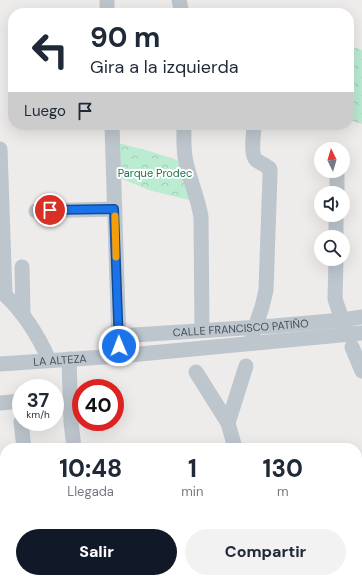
<!DOCTYPE html>
<html lang="es">
<meta charset="utf-8">
<style>
body{margin:0;font-family:"DM Sans",sans-serif;background:#f2f2f3;color:#1f2937;height:100vh;display:flex;flex-direction:column;font-size:15px;white-space:nowrap}
*{box-sizing:border-box;margin:0}
p{font-size:13px;color:#747a83}
.icon{flex:none;width:22px;height:22px;fill:none;stroke:currentColor;stroke-width:2;stroke-linecap:round;stroke-linejoin:round}
.map{position:relative;flex:1;overflow:hidden}
.sheet{position:absolute;left:0px;top:443px;width:362px;height:140px;display:flex;flex-direction:column;background:#fff;border-radius:16px 16px 0 0;box-shadow:0 4px 16px #0002}
.sheet>*{flex:none}
.guide{position:absolute;left:8px;top:8px;width:346px;height:122px;border-radius:16px;box-shadow:0 4px 16px #0002;background:#fff;color:#1f2937;overflow:hidden}
.needle{width:26px;rotate:355deg}
.controls{position:absolute;left:314px;top:142px;display:grid;gap:8px}
.controls a{display:grid;place-items:center;width:36px;height:36px;border-radius:50%;background:#fff;box-shadow:0 4px 16px #0002;font-size:20px}
.speed{position:absolute;left:12px;top:379px;display:flex;gap:8px;font-size:20px;font-weight:700;text-align:center}
.speed>*{display:grid;place-content:center;width:52px;height:52px;border-radius:50%;background:#fff;box-shadow:0 4px 16px #0002;line-height:1}
.speed small{font-size:10px;font-weight:400}
.speed .limit{border:6px solid #d22;background:#fff;color:#111}
.pin{position:absolute;display:grid;place-items:center;width:34px;height:34px;color:#fff;margin:-17px;border:2px solid #fff;border-radius:50%;box-shadow:0 1px 4px #0007}
.me{position:absolute;width:44px;margin:-22px;rotate:359deg;stroke-linejoin:round;filter:drop-shadow(0 0 3px #0008)}
.turn{display:flex;align-items:center;gap:14px;height:84px;padding:0 16px;font-size:18px}
.turn .icon{width:52px;height:52px;stroke-width:2.5}
.turn b{display:block;font-size:28px;line-height:34px}
.then{display:flex;align-items:center;height:38px;padding:0 16px;background:#0003;gap:8px;font-size:15px}
.eta{display:flex;justify-content:space-evenly;align-items:center;height:68px;text-align:center}
.eta b{font-size:24px;font-weight:800;line-height:28px}
.primary-button{display:flex;gap:8px;margin-top:auto;padding:8px 16px}
.primary-button a{flex:1;height:46px;border-radius:24px;background:#111827;color:#fff;font-size:16px;font-weight:800;line-height:46px;text-align:center}
.primary-button a+a{background:#f2f2f3;color:#1f2937}
.map>svg:first-child{display:block}
.park{fill:url(#park-crowns)}
.lines{fill:none;stroke-linecap:round;stroke-linejoin:round}
.minor{stroke:#bdc5cd;stroke-width:15}
.major{stroke:#acb9c9;stroke-width:19}
.route-casing{stroke:#114b97;stroke-width:10}
.route{stroke:#1a73e8;stroke-width:7}
.slow{stroke:#f59e0b;stroke-width:7}
.labels{text-anchor:middle;stroke-width:4;stroke-linejoin:round;paint-order:stroke}
.park-label{font-size:11px;fill:#1c734e;stroke:#fff}
.street-label{font-size:11px;fill:#454d57;stroke:#fff}
</style>
<div class="map">
<svg width="362" height="583" viewBox="0 0 362 583">
<defs>
<pattern id="park-crowns" width="20" height="18" patternUnits="userSpaceOnUse"><rect width="20" height="18" fill="#bbebd1"/><path d="M2 6a3 3 0 1 1 6 0M12 15a3 3 0 1 1 6 0" fill="none" stroke="#a2cbb6"/></pattern>
</defs>
<rect width="100%" height="100%" fill="#eeebeb"/>
<g class="park">
<path d="M349 46 362 50V124L349 120Z"/>
<path d="M118 143 146 150 177 160 189 181V200L149 190 120 178Z"/>
</g>
<g class="lines">
<g class="minor">
<path d="M107 0V13"/>
<path d="M179 0 182 13"/>
<path d="M112 125 119 346"/>
<path d="M184 125C184 138 183 150 186 162 190 181 198 198 201 217L202 330"/>
<path d="M0 149 5 295C25 314 38 335 49 360"/>
<path d="M337 193V171"/>
<path d="M36 211 115 209"/>
<path d="M336 237V215"/>
<path d="M336 259 335 299 345 328"/>
<path d="M22 267 23 313"/>
<path id="s1" d="M118 336 274 326 342 320 362 317"/>
<path d="M252 336 262 307 266 290 270 175V169C266 165 260 163 256 160 250 154 254 133 254 125"/>
<path d="M352 347 362 371"/>
<path d="M69 359 71 422 74 448"/>
<path id="s2" d="M0 364 119 356 362 333"/>
<path d="M196 372 228 423 235 448"/>
<path d="M0 403 21 401"/>
<path d="M21 422 24 448"/>
<path d="M228 423 246 366"/>
<path d="M0 511 5 510"/>
<path d="M135 578 140 583"/>
<path d="M251 578 253 583"/>
</g>
<g class="major">
<path d="M0 531 5 535"/>
<path d="M62 578 69 583"/>
</g>
</g>
<g class="lines">
<defs>
<path id="route" d="M50 210 114 209 119 346"/>
</defs>
<use href="#route" class="route-casing"/>
<use href="#route" class="route"/>
<path class="slow" d="M115 216 116 257"/>
</g>
<g class="labels">
<g class="park-label">
<text x="155" y="177">Parque Prodec</text>
</g>
<g class="street-label">
<text dy="4" stroke="none"><textPath href="#s1" startOffset="123">CALLE FRANCISCO PATIÑO</textPath></text>
<text dy="4" stroke="none"><textPath href="#s2" startOffset="60">LA ALTEZA</textPath></text>
</g>
</g>
</svg>
<div class="controls">
<a><svg class="needle" viewBox="-14 -14 28 28"><path d="M0-13l5 13h-10z" fill="#e53935"/><path d="M0 13l5-13h-10z" fill="#747a83"/></svg></a>
<a><svg class="icon" aria-label="sound" viewBox="0 0 24 24"><path d="M4 9h4l5-4v14l-5-4H4zM17 9q2 3 0 6"/></svg></a>
<a><svg class="icon" aria-label="search" viewBox="0 0 24 24"><circle cx="10" cy="10" r="6"/><path d="M15 15l6 6"/></svg></a>
</div>
<div class="speed"><div>37<small>km/h</small></div><div class="limit">40</div></div>
<div class="pin" style="left:50px;top:210px;background:#d93025"><svg class="icon" aria-label="arrive" viewBox="0 0 24 24"><path d="M6 21V4h12l-3 4 3 4H6"/></svg></div>
<svg class="me" style="left:119px;top:346px" viewBox="-20 -20 40 40"><circle r="17" fill="#1a73e8" stroke="#fff" stroke-width="3"/><path d="M0-11L8 9 0 5-8 9z" fill="#fff"/></svg>
<div class="guide">
<div class="turn"><svg class="icon" aria-label="left" viewBox="0 0 24 24"><path d="M17 20v-9H6M10 6l-5 5 5 5"/></svg><div><b>90 m</b>Gira a la izquierda</div></div>
<div class="then">Luego<svg class="icon" aria-label="arrive" viewBox="0 0 24 24"><path d="M6 21V4h12l-3 4 3 4H6"/></svg></div>
</div>
<section class="sheet">
<div class="eta">
<div><b>10:48</b><p>Llegada</p></div>
<div><b>1</b><p>min</p></div>
<div><b>130</b><p>m</p></div>
</div>
<div class="primary-button"><a>Salir</a><a>Compartir</a></div>
</section>
</div>
